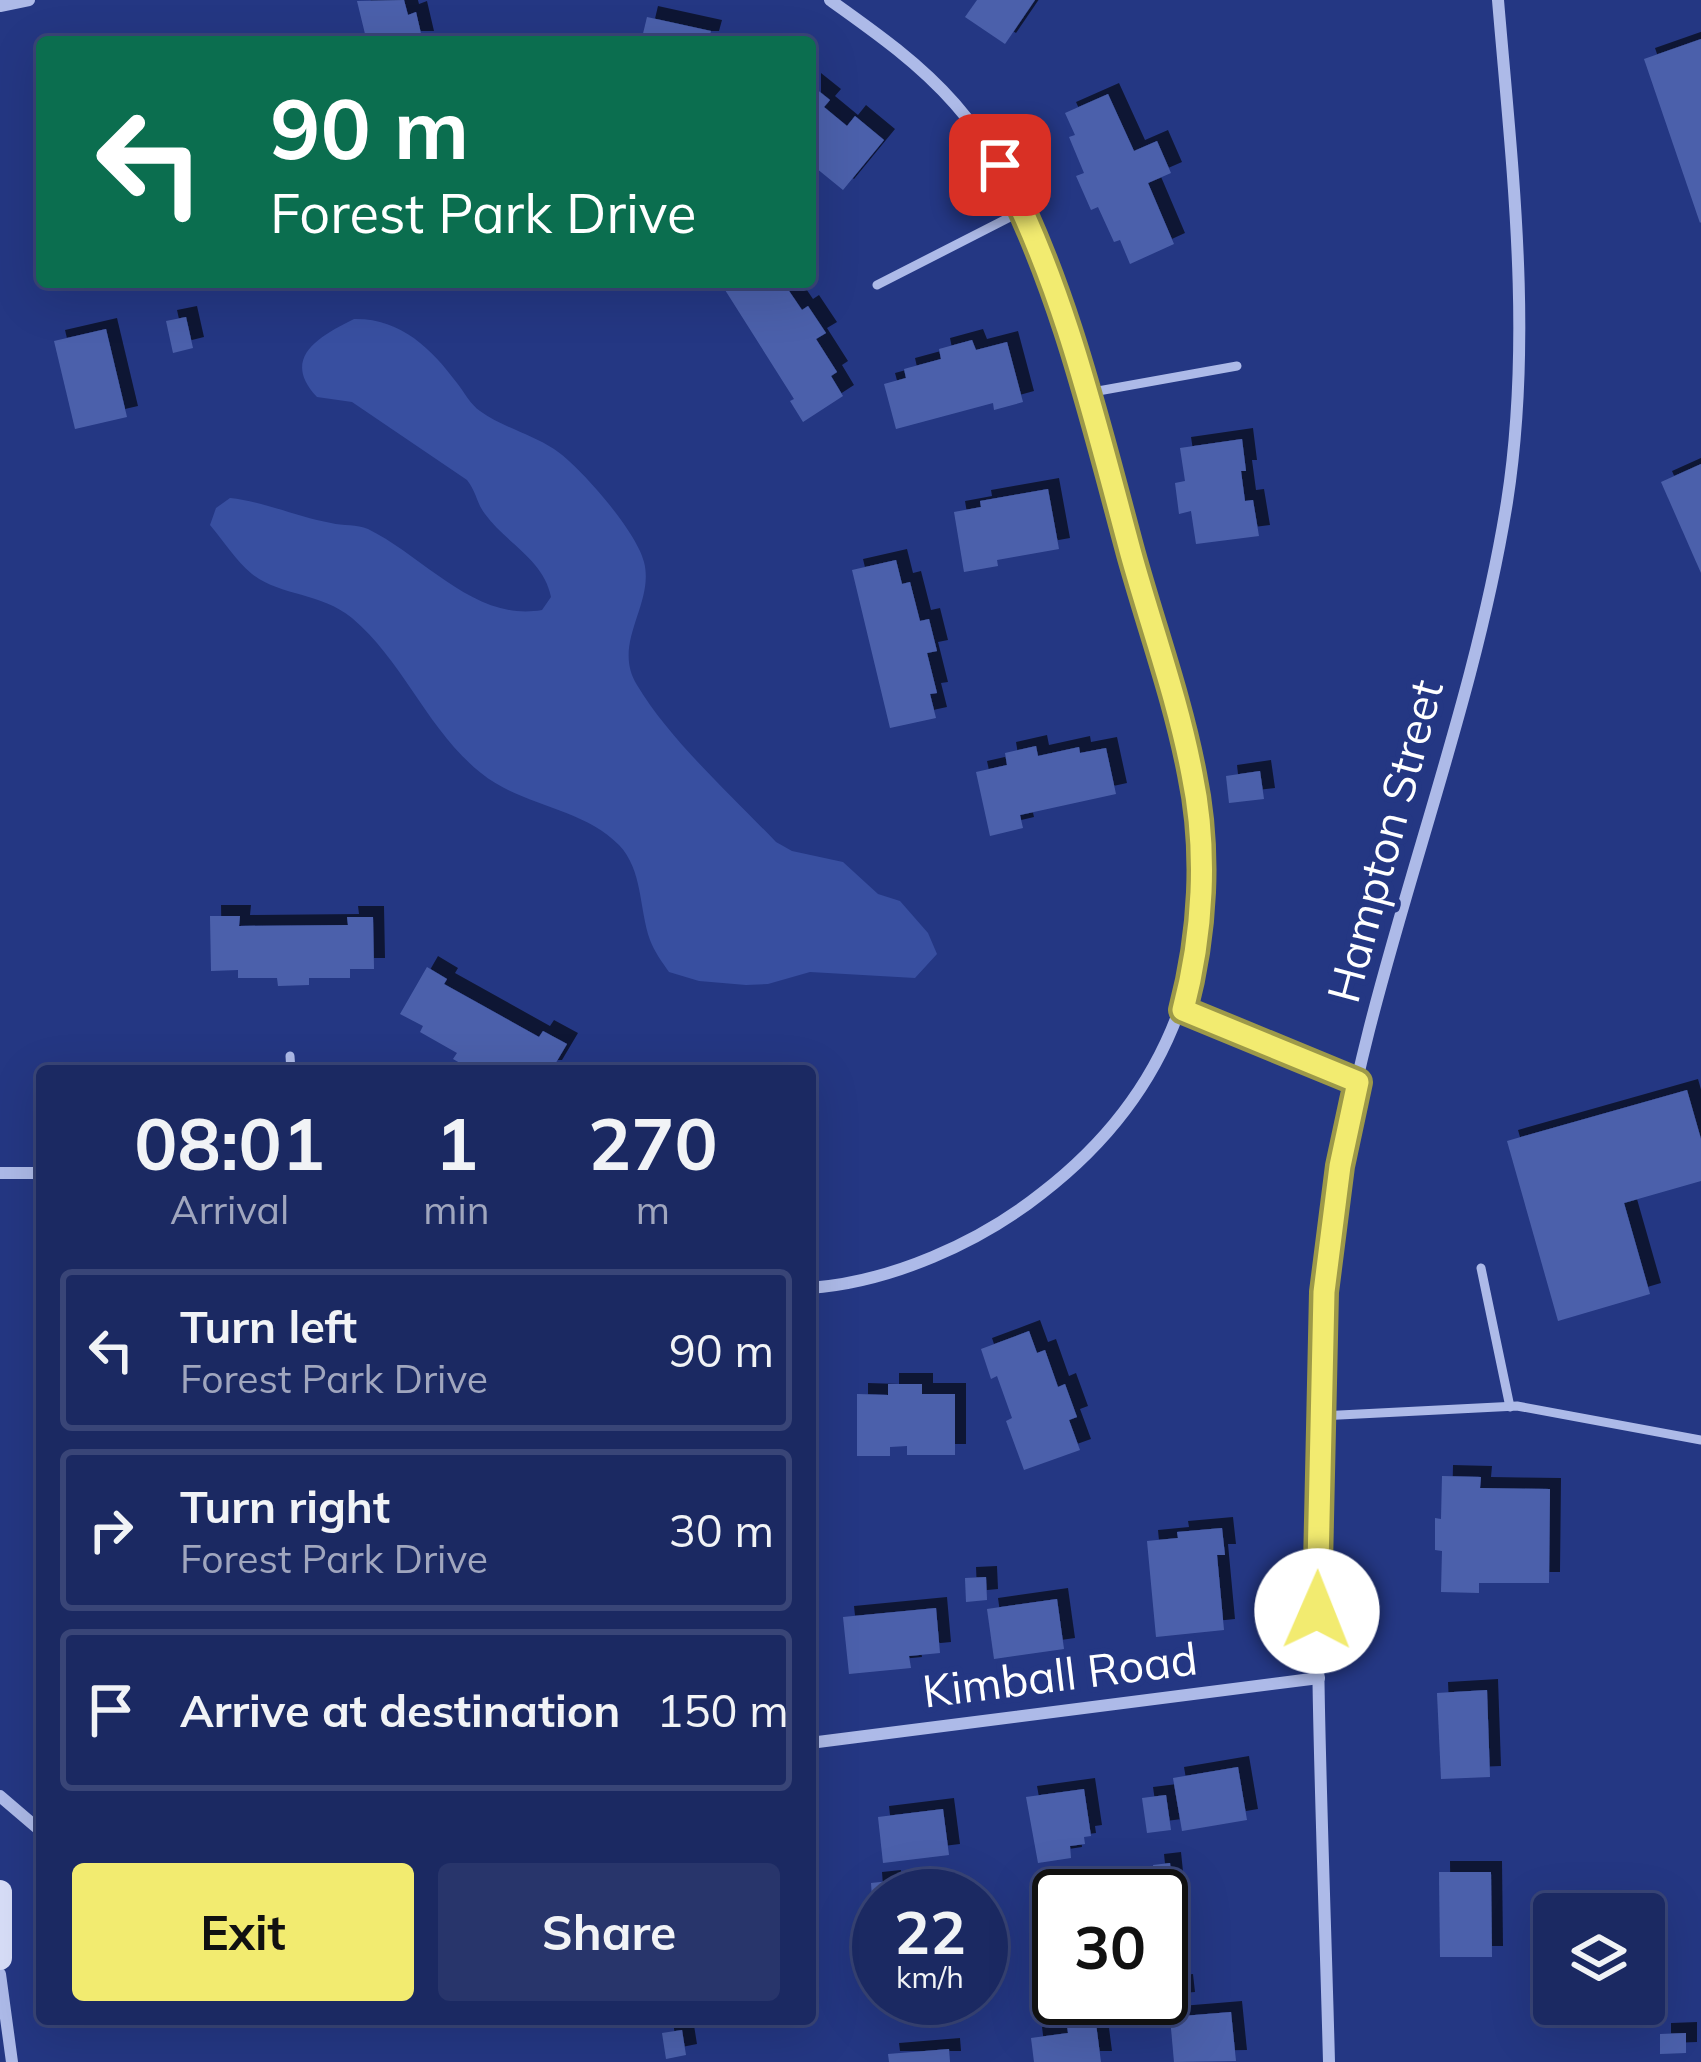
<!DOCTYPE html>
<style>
body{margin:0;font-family:Mulish,sans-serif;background:#28356b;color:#f1f3f6;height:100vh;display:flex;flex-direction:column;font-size:45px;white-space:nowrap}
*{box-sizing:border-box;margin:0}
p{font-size:39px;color:#a0a6be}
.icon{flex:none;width:66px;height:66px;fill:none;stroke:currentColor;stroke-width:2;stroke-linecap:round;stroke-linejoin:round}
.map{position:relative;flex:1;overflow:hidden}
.details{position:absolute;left:36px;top:1065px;width:780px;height:960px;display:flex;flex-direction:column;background:#1b2962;border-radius:12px;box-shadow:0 12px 48px #0002,0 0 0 3px #394577}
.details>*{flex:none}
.hud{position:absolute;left:36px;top:36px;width:780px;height:252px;border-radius:12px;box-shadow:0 12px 48px #0002,0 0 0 3px #394577;background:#0b6e4f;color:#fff;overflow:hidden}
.tools{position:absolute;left:1533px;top:1893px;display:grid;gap:24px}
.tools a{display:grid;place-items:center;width:132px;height:132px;border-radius:12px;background:#1b2962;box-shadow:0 12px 48px #0002,0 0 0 3px #394577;font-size:60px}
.speed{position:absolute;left:852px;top:1869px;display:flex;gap:24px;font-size:60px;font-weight:700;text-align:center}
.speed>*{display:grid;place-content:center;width:156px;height:156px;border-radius:50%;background:#1b2962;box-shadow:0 12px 48px #0002,0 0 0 3px #394577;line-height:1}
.speed small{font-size:30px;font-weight:400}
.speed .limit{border:6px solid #111;border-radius:18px;background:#fff;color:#111}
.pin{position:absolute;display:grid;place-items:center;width:102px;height:102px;color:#fff;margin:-51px;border-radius:24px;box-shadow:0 6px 18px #0006}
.me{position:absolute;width:132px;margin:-66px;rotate:1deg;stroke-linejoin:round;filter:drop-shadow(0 0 9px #0008)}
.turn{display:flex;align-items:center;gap:42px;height:252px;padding:0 36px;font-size:54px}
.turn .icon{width:156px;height:156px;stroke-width:2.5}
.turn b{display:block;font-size:84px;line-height:102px}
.eta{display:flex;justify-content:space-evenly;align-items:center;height:204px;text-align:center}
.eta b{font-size:72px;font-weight:700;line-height:84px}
.cta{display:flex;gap:24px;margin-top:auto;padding:24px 36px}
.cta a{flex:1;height:138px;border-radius:12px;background:#f2eb70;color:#111;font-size:48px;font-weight:700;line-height:138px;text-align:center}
.cta a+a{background:#28356b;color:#f1f3f6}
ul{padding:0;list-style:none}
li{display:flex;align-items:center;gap:36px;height:162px;margin:0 24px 18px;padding:0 12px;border:6px solid #394577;border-radius:12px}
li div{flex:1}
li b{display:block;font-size:45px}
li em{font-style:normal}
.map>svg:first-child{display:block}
.green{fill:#384fa0}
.building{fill:#4c61ab;filter:url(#shadow)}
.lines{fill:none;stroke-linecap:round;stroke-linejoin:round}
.lane{stroke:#adbae8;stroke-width:9}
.street{stroke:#adbae8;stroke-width:12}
.secondary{stroke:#d7ddf7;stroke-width:24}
.route-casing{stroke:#9d9949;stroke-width:30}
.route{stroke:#f2eb70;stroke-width:21}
.labels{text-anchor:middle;stroke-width:12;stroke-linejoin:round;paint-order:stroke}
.street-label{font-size:45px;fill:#fff;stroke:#243783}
</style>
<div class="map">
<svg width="1701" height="2062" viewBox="0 0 1701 2062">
<defs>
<filter id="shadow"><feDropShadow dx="11" dy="-11" stdDeviation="0" flood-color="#0009"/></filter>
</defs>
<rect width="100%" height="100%" fill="#243783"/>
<path class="green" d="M354 319C400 318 431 348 457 383 464 392 471 405 480 411 502 427 531 434 554 449 579 465 637 532 644 562 655 604 611 643 637 685 669 739 732 796 776 842L792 851 843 862 878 894 900 901 928 933 937 954 915 978 810 972 768 984 746 985 699 981 669 972C662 962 654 951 650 940 639 909 643 870 619 845 582 807 521 806 481 773 428 731 404 662 352 618 320 592 279 596 252 574 236 561 223 540 210 525L216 508 230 498C266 502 297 517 331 523 343 526 357 524 368 529 425 557 475 622 542 610L551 597C544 560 506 543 485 514 477 504 476 491 467 480L352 402 317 397C281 359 317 337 354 319Z"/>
<g class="building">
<path d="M404 0 408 15 416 12 423 42H367L357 1Z"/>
<path d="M977 0H1035L1005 44 965 17Z"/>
<path d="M647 17 711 31 708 42H641Z"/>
<path d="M1701 39V222L1700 223 1644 59Z"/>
<path d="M810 84 830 100 824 107 847 126 855 116 884 140 843 190 816 168 810 176Z"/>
<path d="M1108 94 1134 151 1157 141 1171 173 1148 183 1174 244 1130 264 1120 240 1114 242 1098 207 1091 210 1076 176 1084 173 1069 137 1075 135 1065 113Z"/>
<path d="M720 282H783L802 310 808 306 826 333 816 339 837 372 831 376 843 396 803 422 790 401 794 399Z"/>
<path d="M186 317 193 348 173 353 166 321Z"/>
<path d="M106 329 127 417 75 429 54 341Z"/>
<path d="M972 340 976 350 1007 342 1023 402 994 410 993 403 896 429 884 384 906 378 904 369 941 359 939 349Z"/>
<path d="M1242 439 1246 471H1241L1245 501 1253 500 1259 536 1196 544 1191 511 1179 514 1175 483 1185 481 1180 448Z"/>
<path d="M1701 464V573L1661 482Z"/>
<path d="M1048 489 1059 549 997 560 998 566 964 572 954 512 981 507 980 501Z"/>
<path d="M896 560 902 584 910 582 920 621 929 619 937 651 927 653 937 693 930 694 936 718 890 728 852 570Z"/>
<path d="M1036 746 1038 756 1079 747 1080 753 1106 748 1116 794 1020 815 1023 828 990 836 976 772 1007 765 1005 753Z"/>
<path d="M1260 771 1264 799 1229 803 1226 776Z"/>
<path d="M210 916H240L239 926 348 925 347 917H373L374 969H350V978H309V985L278 986 277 978H238V970L211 971Z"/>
<path d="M427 967 447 979 444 984 539 1037 543 1031 567 1044 551 1071H494L484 1065 481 1071H474L453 1059 457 1053 420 1032 423 1026 400 1014Z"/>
<path d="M1687 1090 1701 1139V1181L1624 1203 1650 1294 1558 1321 1507 1141Z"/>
<path d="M1029 1331 1037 1353 1045 1350 1058 1387 1065 1384 1077 1417 1069 1420 1080 1450 1024 1470 1006 1421 1012 1418 997 1376 991 1379 981 1349Z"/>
<path d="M888 1384H922V1394H955V1455H907V1446L890 1447V1456H857V1394L888 1395Z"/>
<path d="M1442 1476 1481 1477 1480 1488 1550 1489 1549 1583H1479V1593L1441 1592 1442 1551 1435 1550V1518L1441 1519Z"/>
<path d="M1222 1528 1225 1555H1217L1224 1630 1156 1637 1147 1541 1178 1538 1177 1532Z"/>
<path d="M986 1577 987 1600 966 1602 965 1578Z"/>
<path d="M1057 1599 1064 1649 994 1659 987 1609Z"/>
<path d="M936 1608 940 1653 909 1656 911 1668 849 1674 843 1617Z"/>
<path d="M1487 1690 1490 1777 1441 1779 1437 1693Z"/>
<path d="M1238 1767 1247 1820 1182 1831 1173 1778Z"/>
<path d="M1084 1789 1091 1836 1084 1837 1085 1844 1070 1846 1071 1858 1038 1863 1026 1797Z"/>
<path d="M1166 1795 1171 1830 1147 1833 1142 1798Z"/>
<path d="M943 1809 949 1855 883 1863 878 1817Z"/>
<path d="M1170 1863 1173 1892 1156 1894 1153 1865Z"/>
<path d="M1439 1872H1491L1492 1957H1440Z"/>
<path d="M890 1881 891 1896H879V1911H873L871 1883Z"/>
<path d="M1182 1985 1184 2003 1148 2006 1147 1998H1161V1987Z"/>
<path d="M1093 2000 1101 2062H1034L1031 2038 1068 2033 1064 2004Z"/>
<path d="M1231 2012 1236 2061 1174 2062 1170 2017Z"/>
<path d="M85 2019H140L141 2024 86 2027Z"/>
<path d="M682 2030 686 2055 666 2059 662 2033Z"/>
<path d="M1686 2033V2053L1660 2054V2034Z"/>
<path d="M949 2049 950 2062H889L888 2054Z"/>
</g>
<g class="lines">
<g class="lane">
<path d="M877 285 1024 210"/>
<path d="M1087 393 1237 366"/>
<path d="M1183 1010 1358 1082"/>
<path d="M290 1056 291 1071"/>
<path d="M1481 1268 1510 1407"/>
<path d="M1320 1416 1517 1406 1701 1440"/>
</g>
<g class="street">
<path d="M0 6 29 0"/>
<path d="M0 1173H42"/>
<path d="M810 1288C891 1282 979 1243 1042 1193 1178 1088 1224 943 1193 775 1178 697 1148 616 1127 539 1087 392 1059 222 955 104 919 63 875 32 830 0"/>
<path d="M810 1743 1319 1678"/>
<path d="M0 1796 42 1832"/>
<path d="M0 1974 12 2062"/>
<path d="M1329 2062C1324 1870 1315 1678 1318 1486 1320 1399 1320 1311 1331 1224 1362 978 1468 746 1507 502 1533 335 1512 167 1498 0"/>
</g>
<path class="secondary" d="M0 1892V1958"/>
</g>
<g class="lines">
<defs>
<path id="route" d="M1000 165C1064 287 1095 421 1131 554 1151 626 1178 700 1192 774 1208 851 1203 934 1183 1010L1358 1082 1340 1166 1324 1292 1317 1611"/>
</defs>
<use href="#route" class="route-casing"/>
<use href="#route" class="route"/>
</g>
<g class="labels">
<g class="street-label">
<text transform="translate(1385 841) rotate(-75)" y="16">Hampton Street</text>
<text transform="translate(1060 1675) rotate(-7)" y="16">Kimball Road</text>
</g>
</g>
</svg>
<div class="tools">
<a><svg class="icon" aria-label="layers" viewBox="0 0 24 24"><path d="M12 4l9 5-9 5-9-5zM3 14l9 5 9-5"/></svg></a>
</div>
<div class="speed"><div>22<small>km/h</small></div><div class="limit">30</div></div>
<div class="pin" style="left:1000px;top:165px;background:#d93025"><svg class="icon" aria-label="arrive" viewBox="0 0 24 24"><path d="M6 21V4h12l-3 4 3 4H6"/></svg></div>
<svg class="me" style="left:1317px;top:1611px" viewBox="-20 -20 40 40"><circle r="19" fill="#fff"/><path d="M0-13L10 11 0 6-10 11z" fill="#f2eb70"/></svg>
<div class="hud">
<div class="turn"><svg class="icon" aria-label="left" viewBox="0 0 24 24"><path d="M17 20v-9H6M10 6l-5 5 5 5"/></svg><div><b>90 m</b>Forest Park Drive</div></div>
</div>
<section class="details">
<div class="eta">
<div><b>08:01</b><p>Arrival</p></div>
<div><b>1</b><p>min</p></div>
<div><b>270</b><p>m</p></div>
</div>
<ul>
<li><svg class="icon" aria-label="left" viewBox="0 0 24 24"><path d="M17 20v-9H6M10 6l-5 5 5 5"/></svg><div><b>Turn left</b><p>Forest Park Drive</p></div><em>90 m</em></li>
<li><svg class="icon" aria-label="right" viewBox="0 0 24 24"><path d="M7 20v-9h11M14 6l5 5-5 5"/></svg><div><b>Turn right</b><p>Forest Park Drive</p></div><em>30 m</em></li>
<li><svg class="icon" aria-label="arrive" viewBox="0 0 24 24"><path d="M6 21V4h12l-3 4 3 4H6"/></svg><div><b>Arrive at destination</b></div><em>150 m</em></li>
</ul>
<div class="cta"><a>Exit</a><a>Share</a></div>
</section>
</div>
